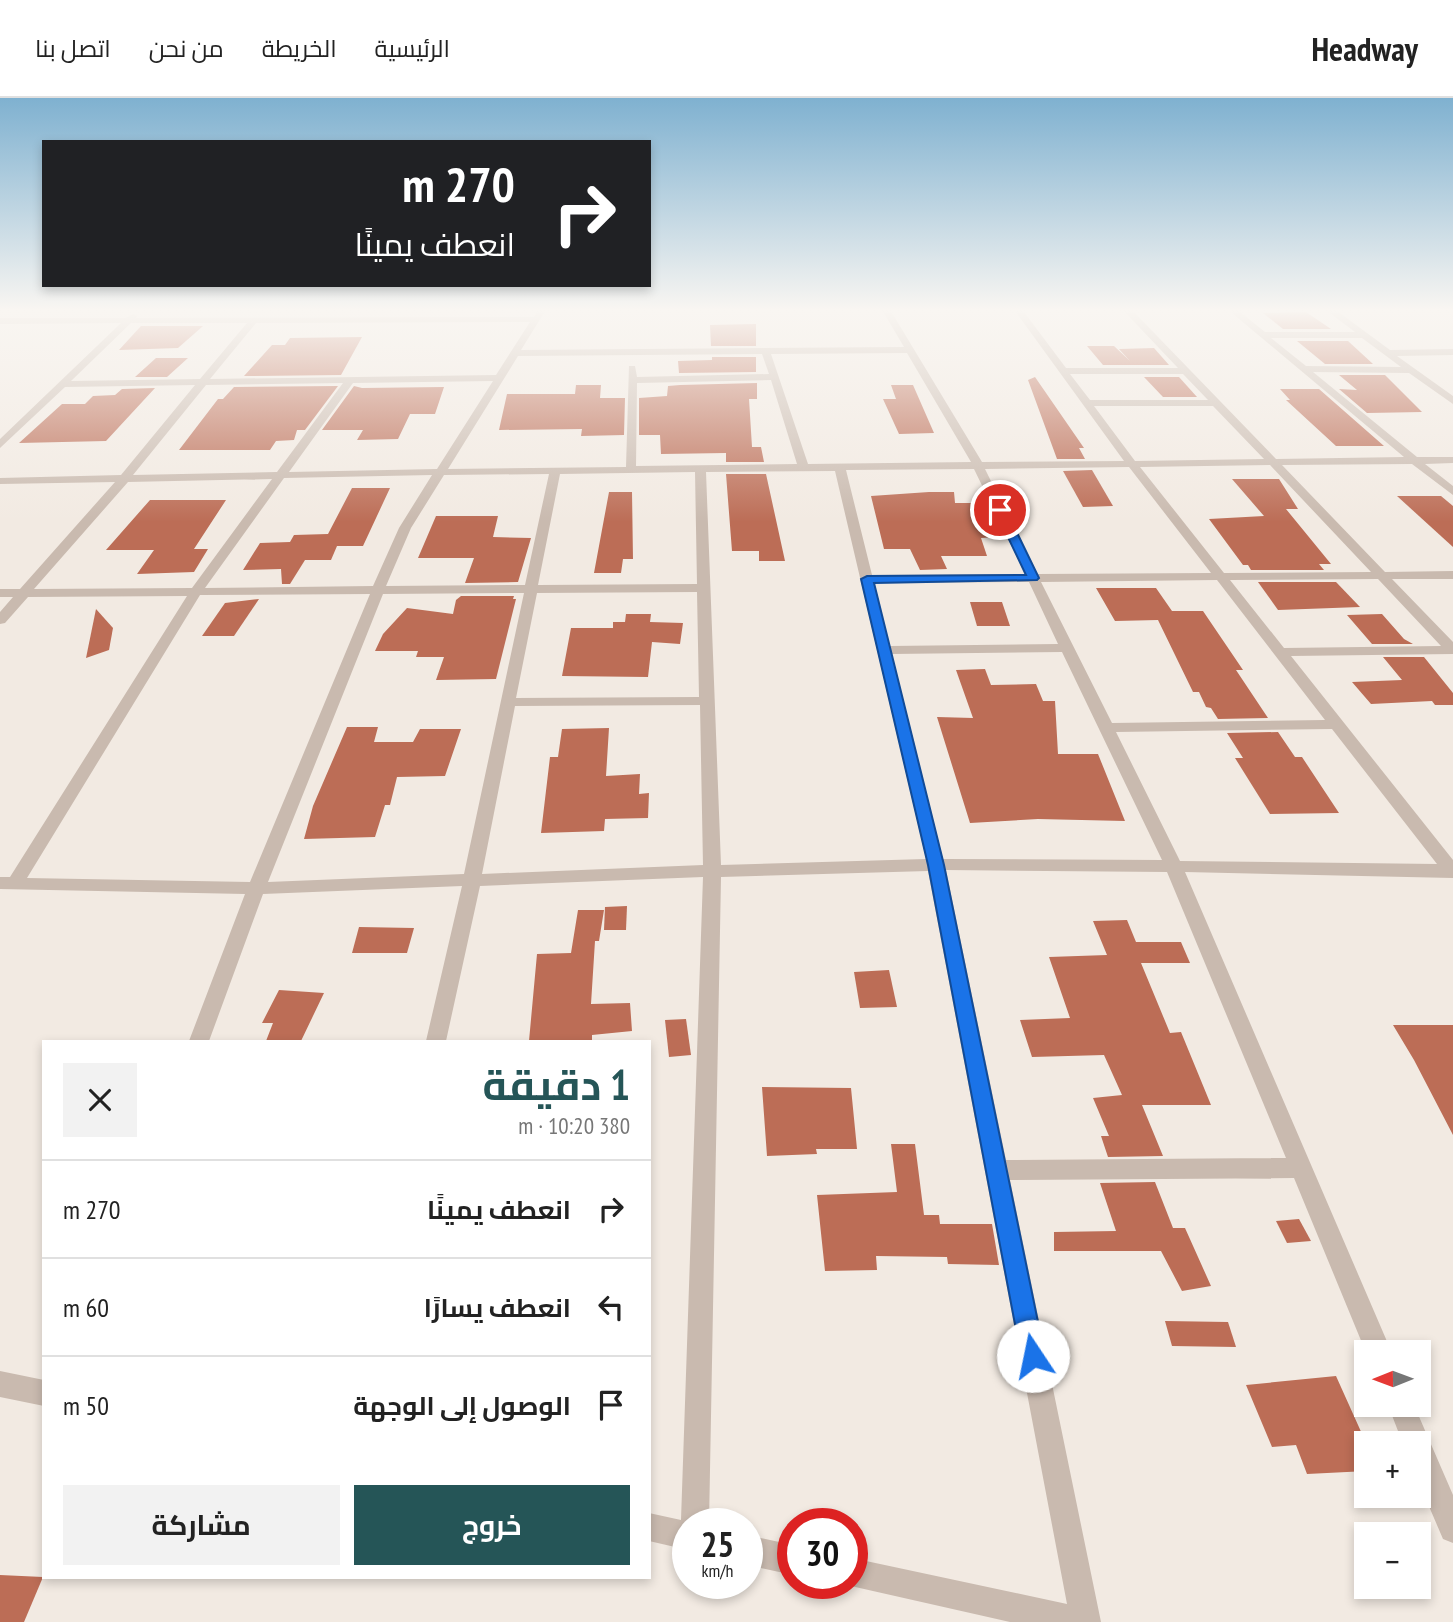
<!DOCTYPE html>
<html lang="ar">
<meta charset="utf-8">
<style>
body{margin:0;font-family:"PT Sans Narrow",Cairo,sans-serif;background:#f2f2f2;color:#222;direction:rtl;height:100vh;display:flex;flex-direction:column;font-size:26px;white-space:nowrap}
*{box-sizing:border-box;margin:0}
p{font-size:23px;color:#767676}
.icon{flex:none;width:38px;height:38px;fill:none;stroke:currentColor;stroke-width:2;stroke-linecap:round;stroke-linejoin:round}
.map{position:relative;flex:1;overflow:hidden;direction:ltr}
.details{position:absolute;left:42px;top:942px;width:609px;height:539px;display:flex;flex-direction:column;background:#fff;border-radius:0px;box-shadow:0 4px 10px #0003;direction:rtl}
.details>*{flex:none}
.top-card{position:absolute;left:42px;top:42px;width:609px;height:147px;border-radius:0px;box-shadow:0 4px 10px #0003;direction:rtl;background:#202124;color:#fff;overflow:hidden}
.needle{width:46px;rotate:269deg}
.tools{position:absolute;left:1354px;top:1242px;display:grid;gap:14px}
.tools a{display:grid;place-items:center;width:77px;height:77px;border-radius:0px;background:#fff;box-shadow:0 4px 10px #0003;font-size:35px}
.speed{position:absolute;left:672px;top:1410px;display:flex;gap:14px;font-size:35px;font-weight:700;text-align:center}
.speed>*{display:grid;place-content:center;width:91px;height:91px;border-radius:50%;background:#fff;box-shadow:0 4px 10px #0003;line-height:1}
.speed small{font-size:18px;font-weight:400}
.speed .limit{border:10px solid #d22;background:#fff;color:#111}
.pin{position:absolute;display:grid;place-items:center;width:60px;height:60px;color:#fff;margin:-30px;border:4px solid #fff;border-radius:50%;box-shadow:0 2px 7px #0007}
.me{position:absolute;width:77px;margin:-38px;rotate:349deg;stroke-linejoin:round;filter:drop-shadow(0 0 5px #0008)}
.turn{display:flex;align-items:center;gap:24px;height:147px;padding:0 21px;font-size:32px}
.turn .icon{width:91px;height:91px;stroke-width:2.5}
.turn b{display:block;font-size:49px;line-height:60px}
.round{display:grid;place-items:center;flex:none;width:74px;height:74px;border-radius:0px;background:#f2f2f2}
.overview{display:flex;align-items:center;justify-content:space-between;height:119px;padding:0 21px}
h1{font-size:42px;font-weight:700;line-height:52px;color:#255557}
.cta{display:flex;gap:14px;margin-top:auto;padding:14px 21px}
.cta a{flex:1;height:80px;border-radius:0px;background:#255557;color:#fff;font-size:28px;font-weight:700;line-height:80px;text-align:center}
.cta a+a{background:#f2f2f2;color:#222}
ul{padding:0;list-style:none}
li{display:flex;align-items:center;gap:21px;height:98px;padding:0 21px;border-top:2px solid #e0e0e0}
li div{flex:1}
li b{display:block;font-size:26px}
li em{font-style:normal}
header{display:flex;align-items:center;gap:42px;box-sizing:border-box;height:98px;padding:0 35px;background:#fff;border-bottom:2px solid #e0e0e0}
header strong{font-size:33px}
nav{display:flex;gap:38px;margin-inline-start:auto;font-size:24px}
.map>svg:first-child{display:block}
.building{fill:#bc6d56}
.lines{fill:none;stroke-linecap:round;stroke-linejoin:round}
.minor{fill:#c9baaf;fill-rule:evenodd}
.route{fill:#1a73e8;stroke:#114b97;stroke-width:2}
</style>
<header>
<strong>Headway</strong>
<nav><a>الرئيسية</a><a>الخريطة</a><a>من نحن</a><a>اتصل بنا</a></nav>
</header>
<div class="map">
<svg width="1453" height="1524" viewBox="0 0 1453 1524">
<rect width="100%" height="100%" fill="#f2eae2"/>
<g class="building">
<path d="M1306 214 1331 231H1283L1263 215Z"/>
<path d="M756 226V248H711L710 227Z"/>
<path d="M141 228H203L178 250 119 252Z"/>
<path d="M362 239 341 277 244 278 272 247H285L290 240Z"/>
<path d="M1297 243H1348L1373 266H1325Z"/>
<path d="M1087 248H1114L1130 263 1119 251 1154 250 1169 267H1103Z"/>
<path d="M712 259H756V274L679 275 678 263 712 262Z"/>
<path d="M156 260H188L167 279H135Z"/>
<path d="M1339 277H1385L1422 314 1367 315 1339 291 1357 292Z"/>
<path d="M1035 279 1084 350H1079L1085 361H1057L1028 282Z"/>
<path d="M1144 279H1179L1197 299H1163Z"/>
<path d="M757 285V301H749L752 349H761L764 364H726V355L661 356 660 337H639V300L667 298 668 288 680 287Z"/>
<path d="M576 287H601L600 300H625L624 337 581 338 582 331 499 332 507 296H575Z"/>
<path d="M891 287H913L934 335 899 336 883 301H896Z"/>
<path d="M338 288 305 332H297L294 342 276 343 270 352H179L218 301H223L234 289Z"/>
<path d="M354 288 362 290 444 289 435 316H410L398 341 357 342 363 332H322Z"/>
<path d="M155 290 106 343 19 345 62 306H85L93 298 115 297 122 291Z"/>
<path d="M1280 291H1319L1384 348H1336L1286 302H1290Z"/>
<path d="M1092 372 1113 408 1083 409 1063 373Z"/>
<path d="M726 376H766L785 463H759V453H732Z"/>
<path d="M1232 381H1279L1298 411H1286L1331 466H1319L1324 472H1251L1248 467H1243L1209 421 1264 418Z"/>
<path d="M352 390H390L363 448H337L331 462H305L290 486H282L281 471 243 472 260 445 290 444 294 437 328 436Z"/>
<path d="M609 394H632L633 461H623L621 475H594Z"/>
<path d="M929 394H954L955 405H979L995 439 981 440 987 458H941L947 471 920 472 910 451H884L871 398Z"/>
<path d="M1397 398H1441L1453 408V449Z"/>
<path d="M150 402H226L194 451H208L194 474 137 476 154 452H106Z"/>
<path d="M436 418H498L493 439 531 440 518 484 465 485 474 460H418Z"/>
<path d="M1258 484H1336L1360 509 1278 512Z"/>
<path d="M1096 490H1156L1172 513H1203L1243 572H1236L1268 620 1218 621 1211 610 1206 609 1199 594H1193L1158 522 1115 523Z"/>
<path d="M461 498H514L513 501H516L496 581 436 582 444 559H416L418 553H375L383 536 407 510 453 516 456 502Z"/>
<path d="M259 501 234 538H202L225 505Z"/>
<path d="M970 504H1002L1010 528H977Z"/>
<path d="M96 511 113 530 109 552 86 560Z"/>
<path d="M626 516H651L650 524 683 525 680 546 652 544 648 579 562 578 571 530H613V524H625Z"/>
<path d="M1382 516 1404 541 1413 546H1372L1347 517Z"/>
<path d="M1383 559H1424L1453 595V607H1435L1432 603 1371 606 1352 584 1402 582Z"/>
<path d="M985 571 991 587 1036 586 1043 603H1055L1058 656H1098L1125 723 1038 721 970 725 937 619 973 620 956 572Z"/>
<path d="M347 629H378L374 644H413L420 631H461L445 678 397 679 390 707H385L375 739 304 741 313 708Z"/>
<path d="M609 630 606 678 640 676 639 696 649 695 648 720 605 721 604 733 541 735 550 659H558L562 631Z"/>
<path d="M1278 634 1295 659H1302L1339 715 1270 716 1235 660H1243L1227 635Z"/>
<path d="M627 808 626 832H604L605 809Z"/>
<path d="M578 812H604L599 843H595L591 906 630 905 632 933 592 937V943H529L537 856 571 855Z"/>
<path d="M1127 822 1136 844H1181L1190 865H1141L1170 935 1181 934 1211 1007H1142L1163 1058 1108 1059 1101 1038H1109L1093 1000 1122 997 1104 957 1032 959 1020 922 1070 920 1049 859 1107 857 1093 823Z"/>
<path d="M359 829 414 830 407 855H352Z"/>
<path d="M889 872 897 909 860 910 854 874Z"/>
<path d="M279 892 324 895 301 943H266L273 925H262Z"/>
<path d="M686 921 691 957 669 959 665 922Z"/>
<path d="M1393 927H1453V1037L1414 962Z"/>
<path d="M762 989 851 990 857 1051H816L817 1056 767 1058Z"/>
<path d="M891 1046H915L924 1117H939L940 1126H992L999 1167 948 1166 947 1159 876 1158 877 1172 825 1173 817 1097 897 1094Z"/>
<path d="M1155 1084 1173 1130H1185L1211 1188 1182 1193 1161 1153H1054V1134L1116 1133 1100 1085Z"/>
<path d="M1299 1121 1311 1143 1287 1145 1276 1123Z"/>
<path d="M1165 1223 1228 1224 1236 1249 1172 1248Z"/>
<path d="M1336 1278 1367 1347V1373L1307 1376 1296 1347 1272 1349 1246 1287Z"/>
<path d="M0 1477 43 1479 24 1524H0Z"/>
</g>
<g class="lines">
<g class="minor">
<path d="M539 210H547L521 252 904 249 881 210H889L982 364 1124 363 1013 210H1021L1066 270H1178L1121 210H1130L1276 361 1404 359 1226 210H1235L1265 234H1355L1323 210H1333L1390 252 1453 251V257L1397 258 1453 298V306L1409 275 1313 274 1417 359H1453V365L1425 366 1453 388V397L1412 366 1282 367 1385 474 1453 473V481H1392L1453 544V556L1291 558 1453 762V780L1185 774 1392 1255 1367 1257 1294 1080 1010 1082 1101 1524H1010L842 1486H852V1460L1067 1506 928 773 721 779 709 1426H688V1452L649 1443V1415L681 1422 703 779 480 788 446 943H426L462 788 263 796 209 943H189L245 796 0 791V779H10L187 498 28 499 5 525 0 526V514L13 499H0V491H20L115 384 0 386V380L121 377 195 287 65 289 0 350V341L121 225 0 226V220H126L133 216 137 218 136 220 534 219ZM530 224 496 277 210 281 256 225ZM131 225H247L200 281 71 283ZM1271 240H1362L1401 269 1306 268ZM907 255 971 364 808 366 771 256ZM762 256 769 276 637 279 635 268H629L626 369 448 371 518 258ZM1070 276H1183L1208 302H1090ZM771 282 797 366 636 368 637 285ZM493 283 437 371 289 374 353 285ZM343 285 277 374 133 377 206 287ZM1094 308H1213L1264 361 1135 363ZM1270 367 1371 474 1224 475 1140 369ZM1129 369 1211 475 1037 476 985 371ZM974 371 1025 476 872 477 846 372ZM835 373 926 761 721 767 706 374ZM695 374 697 486 538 487 560 376ZM549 376 525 487 386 488 411 430 444 377ZM432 377 399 430 373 488 205 490 284 380ZM272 381 192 490 34 491 128 384ZM1378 481 1441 548 1284 550 1230 482ZM1217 482 1325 622 1112 625 1041 484ZM1029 484 1058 546 890 548 874 485ZM697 494 699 599 516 600 537 495ZM524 495 464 776 268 784 383 496ZM370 496 250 784 27 780 200 497ZM1062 554 1162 762 943 761 892 556ZM700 607 703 767 482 776 515 608ZM1332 631 1437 766 1180 763 1116 634ZM946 772 1167 774 1286 1060 1006 1062Z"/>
<path d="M0 1273 44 1282V1308L0 1299Z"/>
<path d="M1388 1307H1414L1453 1397V1445L1443 1441 1419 1385V1346H1403Z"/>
<path d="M747 1437 793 1447V1477L747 1467Z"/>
</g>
</g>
<linearGradient id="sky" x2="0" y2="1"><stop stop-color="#7fb1d0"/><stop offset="0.5" stop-color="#f9f6f2"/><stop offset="1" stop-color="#f9f6f2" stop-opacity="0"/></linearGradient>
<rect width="1453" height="424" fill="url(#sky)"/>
<path class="route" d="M1000 409 1006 412 1039 480 1037 482 874 485 944 767 1045 1258 1042 1266 1033 1269 1025 1266 1021 1258 928 767 861 481 867 478 1026 477 995 412Z"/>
</svg>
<div class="tools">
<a><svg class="needle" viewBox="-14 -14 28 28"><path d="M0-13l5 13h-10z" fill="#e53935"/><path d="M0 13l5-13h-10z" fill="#767676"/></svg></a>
<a>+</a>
<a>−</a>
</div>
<div class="speed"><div>25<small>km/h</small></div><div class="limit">30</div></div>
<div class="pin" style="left:1000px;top:412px;background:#d93025"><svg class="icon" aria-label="arrive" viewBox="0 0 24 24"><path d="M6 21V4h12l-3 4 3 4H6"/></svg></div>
<svg class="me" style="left:1033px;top:1258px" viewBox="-20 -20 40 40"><circle r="19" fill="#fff"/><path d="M0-13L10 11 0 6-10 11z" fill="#1a73e8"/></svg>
<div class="top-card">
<div class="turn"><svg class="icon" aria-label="right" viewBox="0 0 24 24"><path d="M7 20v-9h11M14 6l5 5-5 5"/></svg><div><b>270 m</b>انعطف يمينًا</div></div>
</div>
<section class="details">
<div class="overview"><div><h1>1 دقيقة</h1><p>380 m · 10:20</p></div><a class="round"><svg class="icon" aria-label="close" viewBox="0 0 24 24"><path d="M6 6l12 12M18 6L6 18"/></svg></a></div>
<ul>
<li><svg class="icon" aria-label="right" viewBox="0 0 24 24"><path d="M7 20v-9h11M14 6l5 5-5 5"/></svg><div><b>انعطف يمينًا</b></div><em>270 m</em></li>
<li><svg class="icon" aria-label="left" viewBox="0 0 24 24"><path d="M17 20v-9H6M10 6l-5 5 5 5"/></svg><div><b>انعطف يسارًا</b></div><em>60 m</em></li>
<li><svg class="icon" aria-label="arrive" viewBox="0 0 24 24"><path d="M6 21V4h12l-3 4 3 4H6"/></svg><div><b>الوصول إلى الوجهة</b></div><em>50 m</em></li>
</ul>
<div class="cta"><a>خروج</a><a>مشاركة</a></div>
</section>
</div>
